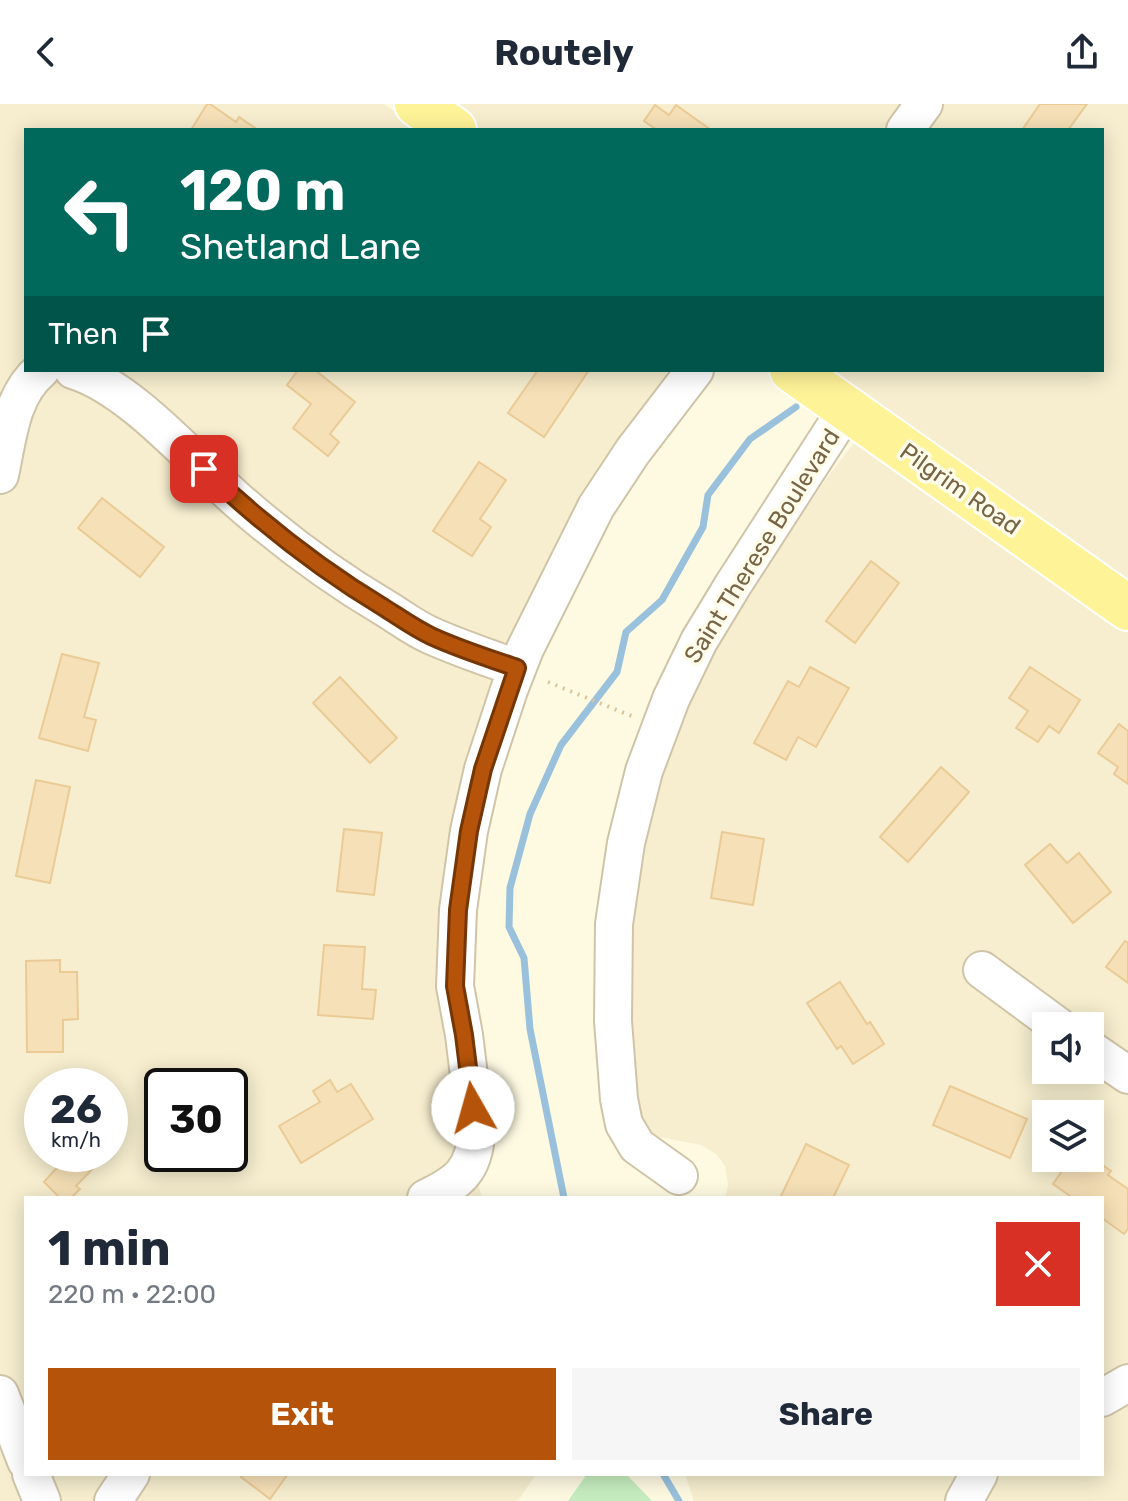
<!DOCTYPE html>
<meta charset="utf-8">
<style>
body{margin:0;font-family:Rubik,sans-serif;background:#f6f6f7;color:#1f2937;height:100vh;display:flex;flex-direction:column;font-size:30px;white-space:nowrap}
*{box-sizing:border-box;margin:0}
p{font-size:26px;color:#747a83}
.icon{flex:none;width:44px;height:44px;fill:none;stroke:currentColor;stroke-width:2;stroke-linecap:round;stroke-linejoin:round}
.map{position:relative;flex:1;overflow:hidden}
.details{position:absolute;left:24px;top:1092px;width:1080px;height:280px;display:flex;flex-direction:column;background:#fff;border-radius:0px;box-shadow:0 4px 20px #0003}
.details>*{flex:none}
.guide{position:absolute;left:24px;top:24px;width:1080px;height:244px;border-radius:0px;box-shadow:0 4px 20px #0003;background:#00695c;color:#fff;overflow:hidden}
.controls{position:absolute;left:1032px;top:908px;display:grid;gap:16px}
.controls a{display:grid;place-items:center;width:72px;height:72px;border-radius:0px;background:#fff;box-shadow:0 4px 20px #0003;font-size:40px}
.speed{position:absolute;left:24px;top:964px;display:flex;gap:16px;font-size:40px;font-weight:700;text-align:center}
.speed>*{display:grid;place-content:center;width:104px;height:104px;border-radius:50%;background:#fff;box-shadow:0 4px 20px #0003;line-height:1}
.speed small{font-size:20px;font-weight:400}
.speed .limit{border:4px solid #111;border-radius:12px;background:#fff;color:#111}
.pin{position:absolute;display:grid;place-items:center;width:68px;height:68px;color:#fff;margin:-34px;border-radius:16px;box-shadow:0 4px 12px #0006}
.me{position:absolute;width:88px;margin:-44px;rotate:353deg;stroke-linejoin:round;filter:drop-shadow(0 0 6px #0008)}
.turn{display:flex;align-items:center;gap:28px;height:168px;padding:0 24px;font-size:36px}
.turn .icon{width:104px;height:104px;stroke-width:2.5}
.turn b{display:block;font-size:56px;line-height:68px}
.then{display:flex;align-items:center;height:76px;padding:0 24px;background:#0003;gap:16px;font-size:30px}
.round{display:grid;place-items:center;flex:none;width:84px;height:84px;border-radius:0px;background:#f6f6f7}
.summary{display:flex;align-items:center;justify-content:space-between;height:136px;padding:0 24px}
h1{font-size:48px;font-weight:700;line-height:60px}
.action{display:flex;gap:16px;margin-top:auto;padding:16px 24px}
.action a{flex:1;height:92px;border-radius:0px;background:#b45309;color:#fff;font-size:32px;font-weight:700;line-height:92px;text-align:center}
.action a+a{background:#f6f6f7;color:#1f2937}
header{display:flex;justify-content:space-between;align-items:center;height:104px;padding:0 24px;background:#fff;font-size:36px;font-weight:700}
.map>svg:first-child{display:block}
.residential{fill:#f7eecf;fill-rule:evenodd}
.grass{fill:#c6edbf}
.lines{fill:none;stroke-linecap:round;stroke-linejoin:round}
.stream{stroke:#9ac1dc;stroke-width:7}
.building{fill:#f6e0b7;stroke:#eacb96;stroke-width:2}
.minor-casing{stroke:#d0c4a8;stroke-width:40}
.major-casing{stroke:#fff;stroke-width:48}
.path{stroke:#dbc49a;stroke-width:4;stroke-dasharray:2 6;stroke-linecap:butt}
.minor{stroke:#fff;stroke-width:36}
.major{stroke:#fff398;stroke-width:44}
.route-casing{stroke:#753606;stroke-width:20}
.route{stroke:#b45309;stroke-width:14}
.labels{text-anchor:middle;stroke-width:7;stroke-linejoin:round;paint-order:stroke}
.street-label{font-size:24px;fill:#786446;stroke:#fffcea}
</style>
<header><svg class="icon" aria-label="back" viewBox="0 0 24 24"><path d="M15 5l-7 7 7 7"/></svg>Routely<svg class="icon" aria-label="share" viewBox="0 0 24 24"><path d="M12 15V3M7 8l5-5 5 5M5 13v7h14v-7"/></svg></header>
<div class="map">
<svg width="1128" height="1397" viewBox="0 0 1128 1397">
<rect width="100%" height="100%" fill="#fefae2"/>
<g class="residential">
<path d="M0 0H384L421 26H26V266H684L467 683 463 1019 482 1094H26V1370H536L518 1397H0ZM42 982H110V1050H42ZM162 982H230V1050H162Z"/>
<path d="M443 0H1128V479L827 266H1102V26H481Z"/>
<path d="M862 337 1128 521V1397H694L685 1370H1102V1094H725L728 1081 725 1062 716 1050 701 1041 654 1032 645 1025 639 1014 626 885 633 789 645 729 666 654 698 571 735 509 826 375 853 340ZM1046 922H1090V966H1046ZM1046 1010H1090V1054H1046Z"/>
</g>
<path class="grass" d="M587 1370H626L652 1397H568Z"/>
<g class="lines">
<g class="stream">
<path d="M564 1094 530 925 524 854 509 823 510 784 530 710 561 641 617 568 626 528 662 496 703 423 708 391 750 335 796 303"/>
<path d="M663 1370 679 1397"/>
</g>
</g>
<g class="building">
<path d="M207 0H210L236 18 239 13 258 26H191Z"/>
<path d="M1040 0H1087L1068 26H1022Z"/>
<path d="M655 1 669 11 676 1 711 26H657L644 17Z"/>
<path d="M298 266H315L355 298 330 330 339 338 328 352 293 324 311 300 287 281Z"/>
<path d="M538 266H589L544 333 508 309Z"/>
<path d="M479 358 506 376 480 415 491 423 472 452 433 427Z"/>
<path d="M102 394 164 443 140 473 78 424Z"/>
<path d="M871 457 899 479 855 539 826 517Z"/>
<path d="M62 550 99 559 84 613 96 616 88 647 39 634Z"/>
<path d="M810 563 849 584 816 643 798 633 786 656 754 639 788 577 799 583Z"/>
<path d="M1030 563 1080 596 1059 629 1049 622 1038 638 1016 624 1028 607 1009 594Z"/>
<path d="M340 573 397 634 370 659 313 599Z"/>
<path d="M1119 620 1128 627V680L1114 670 1118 663 1098 649Z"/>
<path d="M941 663 969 688 908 758 880 733Z"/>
<path d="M36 676 70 683 50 779 16 772Z"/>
<path d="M344 725 382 729 374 791 337 787Z"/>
<path d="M722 728 764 735 753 801 711 794Z"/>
<path d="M1050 740 1067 759 1079 749 1111 788 1073 819 1025 761Z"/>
<path d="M1125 837 1128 839V879L1106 863Z"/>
<path d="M324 841 365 843 362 885 376 886 373 915 318 911Z"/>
<path d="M60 856V868H77L78 915 63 916V948H27L26 857Z"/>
<path d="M840 878 867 920 870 918 884 940 853 960 841 942 837 945 807 899Z"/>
<path d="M330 976 337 988 351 980 373 1015 301 1059 279 1022 320 998 313 987Z"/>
<path d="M950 982 1027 1015 1010 1054 933 1021Z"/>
<path d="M806 1040 849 1061 833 1094H780Z"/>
<path d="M50 1050H103L105 1052 76 1082 80 1085 71 1094H60L44 1078 60 1060Z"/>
<path d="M1090 1052 1111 1067 1108 1071 1128 1085V1125L1124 1130 1102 1114V1094H1073L1053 1080 1071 1054H1090Z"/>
<path d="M243 1370H288L270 1395 241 1373Z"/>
</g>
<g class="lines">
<defs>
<g id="minor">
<path d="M905 26 924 0"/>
<path d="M73 266C132 284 195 360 243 401 287 439 334 474 385 504 400 513 415 525 432 532 459 544 488 554 517 564"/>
<path d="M0 371C8 334 11 291 41 266"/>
<path d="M982 866 1058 922"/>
<path d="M1090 945 1128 971"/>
<path d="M679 1072 637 1042 624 1020 619 995 613 917 614 820 626 739 644 667 671 595 699 537 733 481 847 304"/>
<path d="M426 1094C458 1079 475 1066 476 1028L464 931 455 882 458 806 469 727 483 665 509 586 525 545 596 403 633 347 695 266"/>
<path d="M0 1290 26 1357"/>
<path d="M1102 1294 1128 1279"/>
<path d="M31 1370 42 1397"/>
<path d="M113 1397 131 1370"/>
<path d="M964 1397 979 1370"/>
</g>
<g id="major">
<path d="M417 0 454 26"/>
<path d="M792 266 1128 504"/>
</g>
</defs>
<use href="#minor" class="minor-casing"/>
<use href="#major" class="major-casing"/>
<path class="path" d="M548 578 634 613"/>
<use href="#minor" class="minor"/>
<use href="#major" class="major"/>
</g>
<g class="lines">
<defs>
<path id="route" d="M204 365C259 417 318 464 383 503 399 513 414 524 431 532 459 545 488 554 517 564L483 665 469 727 458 806 455 882 464 931 473 1004"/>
</defs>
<use href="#route" class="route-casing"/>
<use href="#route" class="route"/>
</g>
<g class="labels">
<g class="street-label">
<text transform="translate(960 385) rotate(35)" y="8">Pilgrim Road</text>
<text transform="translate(762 442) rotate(-58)" y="8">Saint Therese Boulevard</text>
</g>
</g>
</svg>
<div class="controls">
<a><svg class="icon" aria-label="sound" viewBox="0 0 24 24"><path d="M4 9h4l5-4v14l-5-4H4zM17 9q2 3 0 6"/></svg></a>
<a><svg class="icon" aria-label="layers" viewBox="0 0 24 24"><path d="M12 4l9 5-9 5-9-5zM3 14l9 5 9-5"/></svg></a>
</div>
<div class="speed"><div>26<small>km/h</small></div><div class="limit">30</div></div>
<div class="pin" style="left:204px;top:365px;background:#d93025"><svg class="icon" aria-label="arrive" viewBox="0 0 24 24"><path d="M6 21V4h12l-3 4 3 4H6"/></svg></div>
<svg class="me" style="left:473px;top:1004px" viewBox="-20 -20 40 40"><circle r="19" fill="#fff"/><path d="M0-13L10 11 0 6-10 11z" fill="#b45309"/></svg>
<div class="guide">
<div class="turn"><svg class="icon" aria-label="left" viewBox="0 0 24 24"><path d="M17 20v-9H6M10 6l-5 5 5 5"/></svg><div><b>120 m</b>Shetland Lane</div></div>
<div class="then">Then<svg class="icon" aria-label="arrive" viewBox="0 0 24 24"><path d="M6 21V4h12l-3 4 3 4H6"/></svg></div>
</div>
<section class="details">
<div class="summary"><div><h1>1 min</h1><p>220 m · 22:00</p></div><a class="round" style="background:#d93025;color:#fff"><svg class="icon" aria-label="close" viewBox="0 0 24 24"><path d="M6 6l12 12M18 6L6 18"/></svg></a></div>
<div class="action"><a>Exit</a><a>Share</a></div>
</section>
</div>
